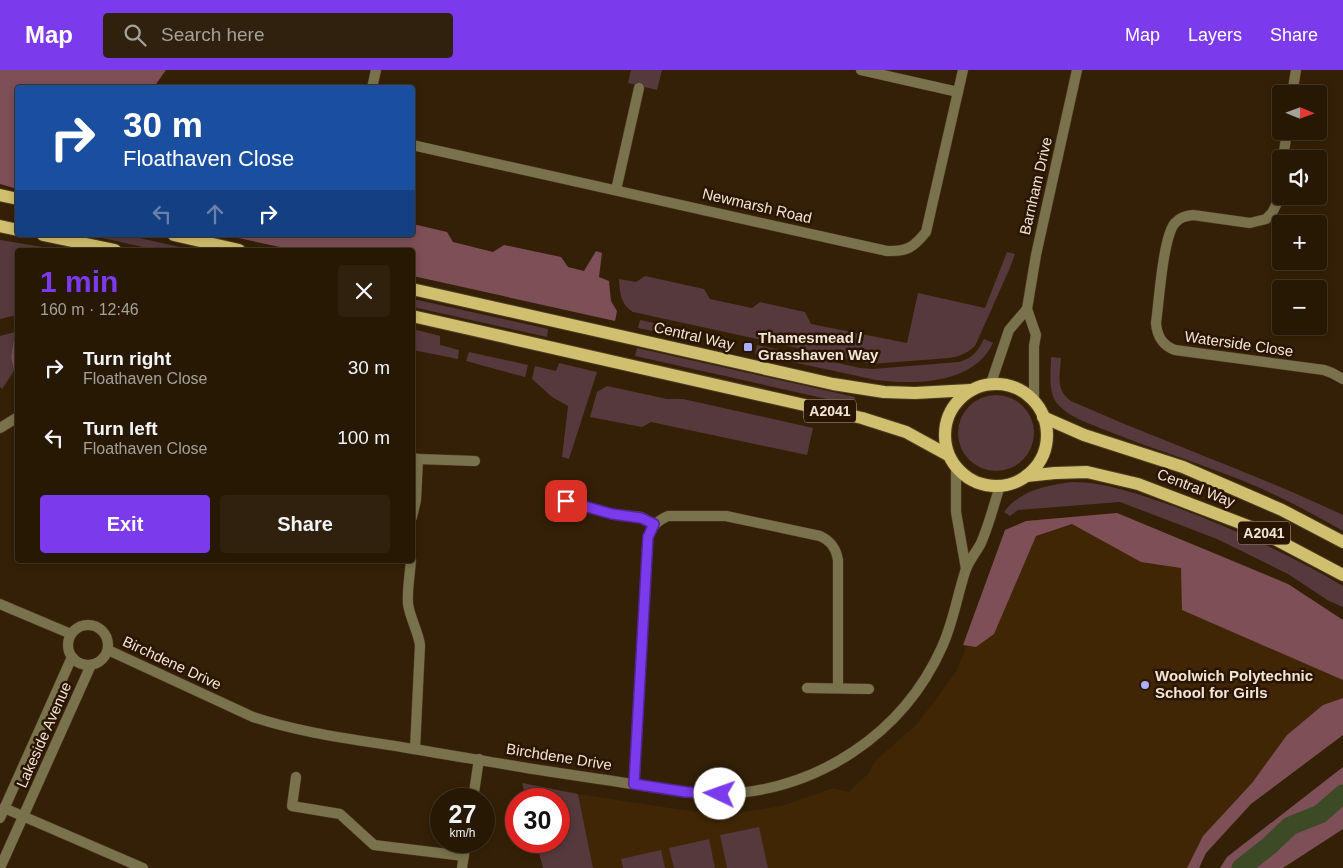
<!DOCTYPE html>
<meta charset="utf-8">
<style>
body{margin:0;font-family:Helvetica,sans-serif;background:#2f210e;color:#f1f3f6;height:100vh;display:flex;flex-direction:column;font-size:19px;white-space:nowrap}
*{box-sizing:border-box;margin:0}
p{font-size:16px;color:#a4a09a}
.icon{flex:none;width:28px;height:28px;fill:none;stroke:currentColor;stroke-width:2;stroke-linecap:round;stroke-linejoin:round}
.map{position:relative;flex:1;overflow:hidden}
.side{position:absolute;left:15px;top:178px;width:400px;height:315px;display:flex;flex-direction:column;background:#271804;border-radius:5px;box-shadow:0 2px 8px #0003,0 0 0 1px #433726}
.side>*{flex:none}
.guide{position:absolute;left:15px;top:15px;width:400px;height:152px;border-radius:5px;box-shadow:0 2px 8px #0003,0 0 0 1px #433726;background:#1a4fa0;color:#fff;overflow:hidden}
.needle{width:32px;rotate:91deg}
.tools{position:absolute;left:1272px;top:15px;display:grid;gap:10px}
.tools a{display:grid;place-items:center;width:55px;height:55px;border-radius:5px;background:#271804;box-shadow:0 2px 8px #0003,0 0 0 1px #433726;font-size:25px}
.speed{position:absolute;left:430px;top:718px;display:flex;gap:10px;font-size:25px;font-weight:700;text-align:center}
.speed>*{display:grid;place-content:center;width:65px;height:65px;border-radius:50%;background:#271804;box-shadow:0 2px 8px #0003,0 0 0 1px #433726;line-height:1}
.speed small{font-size:12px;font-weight:400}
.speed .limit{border:8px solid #d22;background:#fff;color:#111}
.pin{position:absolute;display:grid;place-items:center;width:42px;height:42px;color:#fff;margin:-21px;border-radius:10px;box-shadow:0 2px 8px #0006}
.me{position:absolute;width:55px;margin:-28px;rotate:273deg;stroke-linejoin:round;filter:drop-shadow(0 0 4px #0008)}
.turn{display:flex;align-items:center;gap:18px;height:105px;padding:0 25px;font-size:22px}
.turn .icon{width:65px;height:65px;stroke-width:2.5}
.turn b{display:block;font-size:35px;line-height:42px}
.lanes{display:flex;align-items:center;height:48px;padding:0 25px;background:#0003;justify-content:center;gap:25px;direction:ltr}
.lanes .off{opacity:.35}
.round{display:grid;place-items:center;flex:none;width:52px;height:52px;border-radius:5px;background:#2f210e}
.headline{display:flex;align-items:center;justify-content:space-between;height:85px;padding:0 25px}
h1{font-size:30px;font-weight:700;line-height:38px;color:#7c3aed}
.cta{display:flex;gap:10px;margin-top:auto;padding:10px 25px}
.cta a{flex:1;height:58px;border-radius:5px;background:#7c3aed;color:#fff;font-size:20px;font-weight:700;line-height:58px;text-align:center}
.cta a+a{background:#2f210e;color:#f1f3f6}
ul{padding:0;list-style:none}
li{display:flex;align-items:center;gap:15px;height:70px;padding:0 25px}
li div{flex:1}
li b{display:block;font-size:19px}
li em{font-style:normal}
header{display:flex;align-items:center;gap:30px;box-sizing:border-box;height:70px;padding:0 25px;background:#7c3aed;color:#fff}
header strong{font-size:24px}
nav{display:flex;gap:28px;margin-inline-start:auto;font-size:18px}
.search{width:350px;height:45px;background:#2f210e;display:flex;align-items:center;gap:12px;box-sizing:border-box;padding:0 18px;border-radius:5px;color:#a4a09a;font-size:19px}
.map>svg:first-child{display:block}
.built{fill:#402605}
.green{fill:#55393d}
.forest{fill:#7d4f56}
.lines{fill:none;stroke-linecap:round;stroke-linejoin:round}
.canal{stroke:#3c4b26;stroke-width:19}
.minor-casing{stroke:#4f3c23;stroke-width:11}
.primary-casing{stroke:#4f3c23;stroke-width:14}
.minor{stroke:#7a724c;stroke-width:10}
.primary{stroke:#d0bf6e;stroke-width:12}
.route-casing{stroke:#51269a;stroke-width:12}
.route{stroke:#7c3aed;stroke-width:9}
.poi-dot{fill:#abaffb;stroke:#2a1600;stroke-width:2}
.labels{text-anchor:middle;stroke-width:5;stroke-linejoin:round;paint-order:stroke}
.shield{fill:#2a1600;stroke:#b7a796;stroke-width:1}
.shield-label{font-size:14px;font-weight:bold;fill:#f3e5d7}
.street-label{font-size:15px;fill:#f3e5d7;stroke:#2a1600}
.poi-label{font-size:15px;font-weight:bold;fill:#f3e5d7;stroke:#2a1600;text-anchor:start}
</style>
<header>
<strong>Map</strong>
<div class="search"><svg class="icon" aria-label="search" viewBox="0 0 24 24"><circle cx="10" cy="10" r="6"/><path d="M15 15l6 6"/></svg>Search here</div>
<nav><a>Map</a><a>Layers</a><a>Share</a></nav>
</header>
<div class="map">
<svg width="1343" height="798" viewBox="0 0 1343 798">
<rect width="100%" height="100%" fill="#342006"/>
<path class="built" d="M1117 443 1288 514 1343 550V665L1251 734 1206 783 1199 798H593L578 724 696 742 737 743 782 736 833 718 848 722 869 703 875 691 914 657 935 631 957 600 966 578 982 555 1026 451Z"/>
<g class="green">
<path d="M631 0H662L657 20 628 13Z"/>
<path d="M89 165H126L193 180H156Z"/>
<path d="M0 170 61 180H18L17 245 0 249Z"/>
<path d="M1007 182 1015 184 1009 200 975 276C966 284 960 286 949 288L871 294 633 242C620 234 620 222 619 209L636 212 645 206 704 219 710 229 752 238 760 232 805 242 811 254 907 273 918 223 985 238Z"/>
<path d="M413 229 548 259 547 267 413 237Z"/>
<path d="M640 250 691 261 690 269 638 258Z"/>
<path d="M413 259 440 266V275L459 280 458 289 413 280Z"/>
<path d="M15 262 11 287 14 301 2 319 0 317V266Z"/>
<path d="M984 269 993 273C974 314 915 315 876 310L755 284 757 275 860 298 873 299 959 292C973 288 978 281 984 269Z"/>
<path d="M637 278 855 327 854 335 635 286Z"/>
<path d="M469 282 528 295 525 307 466 291Z"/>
<path d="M1051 287 1061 288C1060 306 1055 319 1071 331 1161 371 1254 403 1343 445V461C1310 442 1276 424 1241 410 1196 392 1150 378 1105 360 1089 353 1067 347 1056 332 1048 320 1051 301 1051 287Z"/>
<path d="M559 293 597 302 569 389 562 387 568 336 552 327 532 309 535 296 556 301Z"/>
<path d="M607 316 667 329H683L813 358 807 385 651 352 642 357 590 347 597 322Z"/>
<circle cx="996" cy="363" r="38"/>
<path d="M1072 412C1107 412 1140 425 1173 436 1232 458 1289 484 1343 516V537L1329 531 1288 504 1217 469 1120 432 1018 440 1010 446 1004 442C1019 421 1047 415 1072 412Z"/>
<path d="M522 713 578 724 593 798H543L536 771H559V729H526Z"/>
<path d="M759 757 768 798H727L720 765Z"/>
<path d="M709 769 715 798H674L669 778Z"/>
<path d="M661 780 665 798H623L621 789Z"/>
</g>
<g class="forest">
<path d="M0 0H166L154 17 18 18 17 119 0 114Z"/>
<path d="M413 154 447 162 453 172 493 182 504 175 561 187 568 197 584 201 596 181 602 183 599 207 609 211 611 231 617 241 615 251 413 206 412 180H294L224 165H412Z"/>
<path d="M17 260V296L14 301 11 287 15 262Z"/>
<path d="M1117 443 1288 514 1343 550V610L1182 540 1181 498 1141 492 1072 454 1036 466 994 564 976 577 963 575 1005 460 1026 451Z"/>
<path d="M1343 628V665L1251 734 1206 783 1199 798H1187L1203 766 1252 713 1287 665 1323 635Z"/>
<path d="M1343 697V759L1283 798H1220L1227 787Z"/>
</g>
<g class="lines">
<path class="canal" d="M1241 798 1269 776 1290 756 1320 744 1343 724"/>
<defs>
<g id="minor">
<path d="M861 0 958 22"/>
<path d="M372 18 376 0"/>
<path d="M1292 24 1296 0"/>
<path d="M412 75 887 181C907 182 914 177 926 162L963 0"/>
<path d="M1283 89 1287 61"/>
<path d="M1281 99 1277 133 1272 143 1266 149 1250 153 1193 145C1186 146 1180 147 1175 153 1163 166 1159 232 1156 253 1157 266 1162 275 1175 280L1324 300 1332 303 1343 309"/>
<path d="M616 120 639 18"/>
<path d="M991 313 1009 260 1027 239"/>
<path d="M1034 330V276L1036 265 1027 239 1036 185 1077 0"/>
<path d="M0 358 18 347"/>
<path d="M412 388 418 389 416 430 412 447"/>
<path d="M418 389 475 391"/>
<path d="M956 398V442L966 499"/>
<path d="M566 431 612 444 641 447 654 454"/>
<path d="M411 490C410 504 407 520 408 534 410 548 418 561 420 575L415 679"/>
<path d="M0 534 71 564"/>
<circle cx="88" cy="575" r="20"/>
<path d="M108 580 253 647C304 664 360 670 413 679 457 686 501 694 546 701 577 706 608 710 638 715 666 719 693 725 721 724 817 721 903 664 942 577 953 553 957 527 965 502 968 491 976 483 981 473 989 455 994 434 1000 416"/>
<path d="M807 618 869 619"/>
<path d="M296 707 292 736 340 744 374 775 464 786"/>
<path d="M634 714 648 467C652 456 657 451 668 446H726L820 466C831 471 836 478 838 490V618"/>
<path d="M473 729 479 689"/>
<path d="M4 738 143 798"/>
<path d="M0 748 72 587"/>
<path d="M0 798 91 595"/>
<path d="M462 798 466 771"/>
</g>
<g id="primary">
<path d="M0 125 18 129"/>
<path d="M0 156 18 160"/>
<path d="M43 165 115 180"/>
<path d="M174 165 239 180"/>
<path d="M412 219 833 314 884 322 915 323 971 320"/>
<path d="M412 246 862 348 906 362 948 385"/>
<circle cx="996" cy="365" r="51"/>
<path d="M1043 347 1084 365 1183 397 1282 440 1343 472"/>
<path d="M1026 406 1055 403 1087 402 1138 414 1256 459 1343 505"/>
</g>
</defs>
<use href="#minor" class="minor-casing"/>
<use href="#primary" class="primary-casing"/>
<use href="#minor" class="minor"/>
<use href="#primary" class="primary"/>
</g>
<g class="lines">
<defs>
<path id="route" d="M566 431 612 444 641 448 654 454 648 467 634 714 686 722 720 724"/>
</defs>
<use href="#route" class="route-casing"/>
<use href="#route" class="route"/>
</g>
<g class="poi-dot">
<rect x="743" y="272" width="10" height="10" rx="2.5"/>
<circle cx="1145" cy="615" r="5"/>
</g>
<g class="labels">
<g class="shield">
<rect x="804" y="329.5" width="52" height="23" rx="4"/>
<rect x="1238" y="451.5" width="52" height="23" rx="4"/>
</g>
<g class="shield-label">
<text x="830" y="346">A2041</text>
<text x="1264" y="468">A2041</text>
</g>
<g class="street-label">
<text transform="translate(1036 116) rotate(-77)" y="5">Barnham Drive</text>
<text transform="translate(757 136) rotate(13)" y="5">Newmarsh Road</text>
<text transform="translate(694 266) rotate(13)" y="5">Central Way</text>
<text transform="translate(1239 274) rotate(8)" y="5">Waterside Close</text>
<text transform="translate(1196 418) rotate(21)" y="5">Central Way</text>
<text transform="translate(172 593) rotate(25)" y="5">Birchdene Drive</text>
<text transform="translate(44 665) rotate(-66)" y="5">Lakeside Avenue</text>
<text transform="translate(559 687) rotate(9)" y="5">Birchdene Drive</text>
</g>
<g class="poi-label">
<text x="758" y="273">Thamesmead /<tspan x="758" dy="17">Grasshaven Way</tspan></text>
<text x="1155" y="611">Woolwich Polytechnic<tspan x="1155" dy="17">School for Girls</tspan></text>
</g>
</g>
</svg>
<div class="tools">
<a><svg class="needle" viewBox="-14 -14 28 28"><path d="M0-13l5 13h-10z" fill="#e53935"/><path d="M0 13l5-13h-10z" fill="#a4a09a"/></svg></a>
<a><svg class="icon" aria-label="sound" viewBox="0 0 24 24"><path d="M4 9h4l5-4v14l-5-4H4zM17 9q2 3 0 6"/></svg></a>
<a>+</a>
<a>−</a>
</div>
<div class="speed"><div>27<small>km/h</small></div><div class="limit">30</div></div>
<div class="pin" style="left:566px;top:431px;background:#d93025"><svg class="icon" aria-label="arrive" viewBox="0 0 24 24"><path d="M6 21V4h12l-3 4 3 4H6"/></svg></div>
<svg class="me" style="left:720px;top:724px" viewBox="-20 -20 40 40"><circle r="19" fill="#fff"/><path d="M0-13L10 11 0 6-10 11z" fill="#7c3aed"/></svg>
<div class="guide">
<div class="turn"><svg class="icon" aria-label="right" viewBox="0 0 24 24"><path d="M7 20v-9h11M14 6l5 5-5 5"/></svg><div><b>30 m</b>Floathaven Close</div></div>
<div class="lanes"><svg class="icon off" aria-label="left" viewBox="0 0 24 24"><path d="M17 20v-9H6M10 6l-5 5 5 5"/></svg><svg class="icon off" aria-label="ahead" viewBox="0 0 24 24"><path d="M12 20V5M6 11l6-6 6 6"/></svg><svg class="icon" aria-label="right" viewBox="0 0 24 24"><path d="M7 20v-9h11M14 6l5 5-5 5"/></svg></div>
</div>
<section class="side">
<div class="headline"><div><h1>1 min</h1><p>160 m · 12:46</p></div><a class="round"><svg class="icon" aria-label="close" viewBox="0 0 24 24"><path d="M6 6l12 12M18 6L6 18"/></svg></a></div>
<ul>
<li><svg class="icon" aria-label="right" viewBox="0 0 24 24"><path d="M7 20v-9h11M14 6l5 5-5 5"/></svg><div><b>Turn right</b><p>Floathaven Close</p></div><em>30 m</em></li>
<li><svg class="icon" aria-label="left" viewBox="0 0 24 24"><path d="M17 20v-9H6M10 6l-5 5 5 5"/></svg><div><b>Turn left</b><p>Floathaven Close</p></div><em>100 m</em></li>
</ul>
<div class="cta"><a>Exit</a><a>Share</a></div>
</section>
</div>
